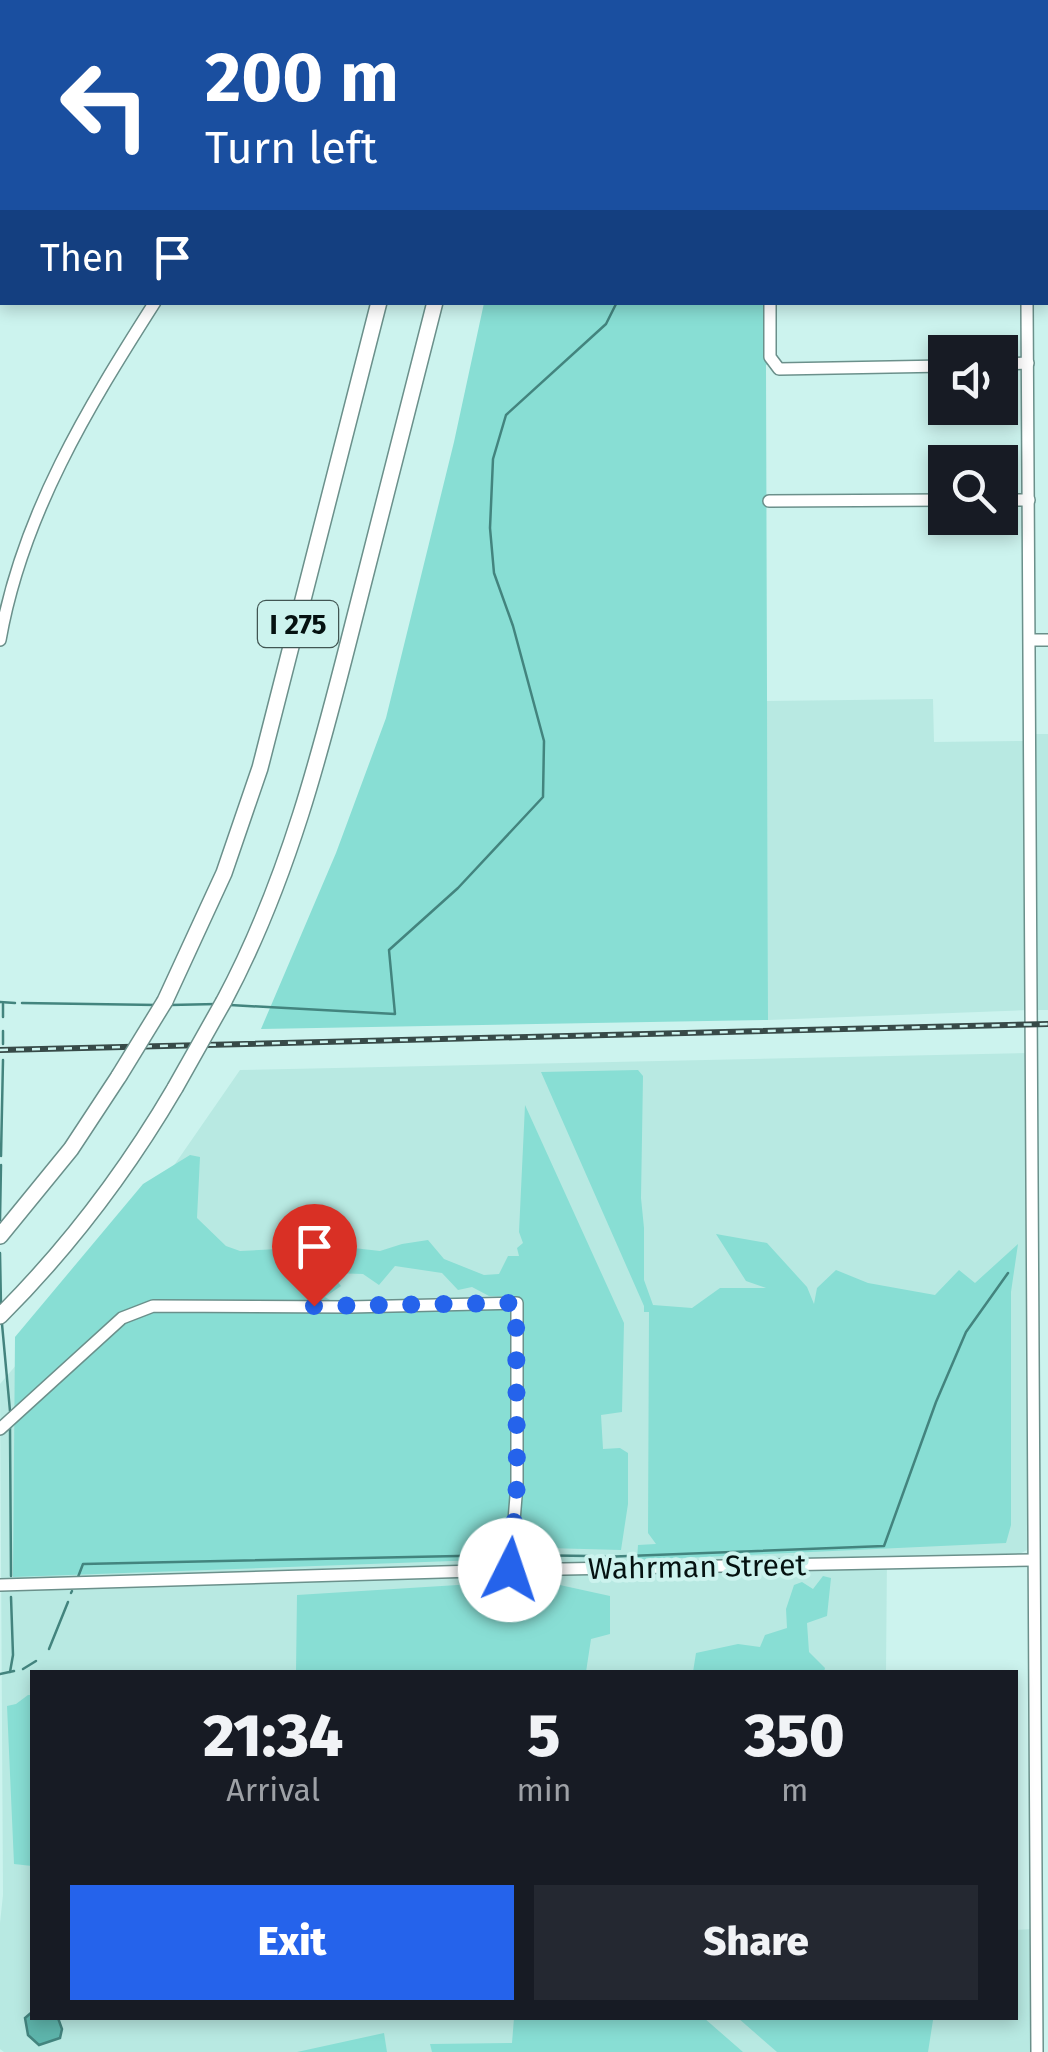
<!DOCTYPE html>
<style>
body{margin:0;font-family:"Fira Sans",sans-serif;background:#242831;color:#f1f3f6;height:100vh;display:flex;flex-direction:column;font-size:38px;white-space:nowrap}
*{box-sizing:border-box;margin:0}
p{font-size:32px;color:#9ea1a6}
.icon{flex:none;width:55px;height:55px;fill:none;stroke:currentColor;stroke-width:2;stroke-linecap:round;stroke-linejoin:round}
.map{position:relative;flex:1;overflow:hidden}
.sheet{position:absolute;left:30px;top:1670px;width:988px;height:350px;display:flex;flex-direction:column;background:#171b24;border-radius:0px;box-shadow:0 5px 15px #0003}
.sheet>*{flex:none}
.hud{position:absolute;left:0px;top:0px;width:1050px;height:305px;box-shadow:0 5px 15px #0003;background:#1a4fa0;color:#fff;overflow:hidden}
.fabs{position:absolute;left:928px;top:335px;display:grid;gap:20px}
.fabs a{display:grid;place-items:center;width:90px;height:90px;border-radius:0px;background:#171b24;box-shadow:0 5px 15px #0003;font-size:50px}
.pin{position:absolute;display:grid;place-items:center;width:85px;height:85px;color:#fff;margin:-102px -42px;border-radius:50% 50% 50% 0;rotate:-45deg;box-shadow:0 0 10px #0007}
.pin .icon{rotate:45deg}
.me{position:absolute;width:110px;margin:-55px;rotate:4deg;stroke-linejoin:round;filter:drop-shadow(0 0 8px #0008)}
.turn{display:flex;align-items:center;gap:35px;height:210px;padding:0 40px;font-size:45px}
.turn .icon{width:130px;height:130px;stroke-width:2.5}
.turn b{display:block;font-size:70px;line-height:85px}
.then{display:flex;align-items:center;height:95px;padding:0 40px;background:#0003;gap:20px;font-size:38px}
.eta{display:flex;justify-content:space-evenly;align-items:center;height:170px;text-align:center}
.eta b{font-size:60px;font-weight:800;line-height:70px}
.button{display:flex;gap:20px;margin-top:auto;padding:20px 40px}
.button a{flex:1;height:115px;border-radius:0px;background:#2563eb;color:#fff;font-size:40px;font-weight:800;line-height:115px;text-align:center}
.button a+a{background:#242831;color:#f1f3f6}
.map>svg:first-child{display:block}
.built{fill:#b8e9e2}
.green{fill:#88ded4;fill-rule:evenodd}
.water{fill:#5eb5ac;stroke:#43847e;stroke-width:2.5}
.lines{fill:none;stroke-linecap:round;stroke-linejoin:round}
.stream{stroke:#43847e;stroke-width:2.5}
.minor-casing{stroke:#6b908b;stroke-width:14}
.highway-casing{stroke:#6b908b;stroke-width:18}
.minor{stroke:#fff;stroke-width:11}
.highway{stroke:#fff;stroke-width:15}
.rail-casing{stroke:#374a48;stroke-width:6}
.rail{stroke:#ccf3ee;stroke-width:2.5;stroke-dasharray:8;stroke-linecap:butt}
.highway-bridge-casing{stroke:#6b908b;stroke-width:18;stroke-linecap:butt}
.highway-bridge{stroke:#fff;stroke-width:15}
.route{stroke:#2563eb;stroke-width:18;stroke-dasharray:0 32.4}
.labels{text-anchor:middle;stroke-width:8;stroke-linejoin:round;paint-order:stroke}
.shield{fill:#ccf3ee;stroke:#415653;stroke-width:2.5}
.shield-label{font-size:28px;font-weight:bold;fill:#051211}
.street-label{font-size:30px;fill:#051211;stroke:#ccf3ee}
</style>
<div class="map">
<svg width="1048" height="2052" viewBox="0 0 1048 2052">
<rect width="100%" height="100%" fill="#ccf3ee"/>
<g class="built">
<path d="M561 0H765V2H560Z"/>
<path d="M933 699 934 742 1027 741 1028 1010 768 1020 767 701Z"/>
<path d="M1036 734H1048V1010H1038Z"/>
<path d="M1029 1053V1545L1027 1550 1016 1556 887 1557 886 1672H32V2018H1015V1930L1033 1929 1034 2052H4L0 2049V1923L3 1895 0 1384 121 1242 240 1070Z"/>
</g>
<g class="green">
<path d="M484 303H769L770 363 766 365 768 1020 261 1029 336 853 386 718 454 442Z"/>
<path d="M638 1070 643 1076 641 1198 644 1228V1280L653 1305 692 1308 720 1288H766L746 1281 716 1234 767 1243 807 1287 814 1304 817 1288 836 1270 868 1283 935 1295 959 1270 975 1283 1018 1244 1011 1292V1525L1006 1543 637 1560 638 1545 656 1544 648 1533 649 1312H644V1306L541 1072Z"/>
<path d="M525 1105 624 1323 622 1412 601 1415 603 1449 620 1448 628 1453V1504L621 1550 510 1547 507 1559 13 1577 15 1337 143 1184 190 1155 200 1157 197 1218 226 1246 240 1251 336 1246 380 1251 402 1244 428 1240 444 1259 484 1275 499 1274 508 1256H519L517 1248 523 1243 519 1232ZM395 1266 442 1273 458 1290 472 1287 489 1296 516 1297 509 1307 343 1308 325 1297 341 1286 331 1273 363 1274 379 1285Z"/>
<path d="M823 1576 831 1578 827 1616 807 1623 809 1652 825 1668 824 1672H693L696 1653 738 1644 760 1647 765 1635 787 1628 786 1609 794 1585 802 1582 813 1589Z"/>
<path d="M537 1580 610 1596V1634L591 1639 586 1672H296L297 1595Z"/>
<path d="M28 1695H32V1866L14 1864 7 1706 16 1704Z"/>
<path d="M514 2018H704L743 2052H432L430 2044 512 2043Z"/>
<path d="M738 2018H933V2020L928 2052H777Z"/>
<path d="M384 2033 387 2052H297Z"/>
</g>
<path class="water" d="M32 2012V2018H58L62 2029 60 2038 39 2045 28 2035 25 2018Z"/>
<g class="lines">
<g class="stream">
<path d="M604 1V2"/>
<path d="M0 1002 15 1003"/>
<path d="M22 1003 157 1005"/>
<path d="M3 1004V1017"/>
<path d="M170 1005 217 1004"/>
<path d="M230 1005 395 1014 389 950 458 888 543 797 544 741 513 626 494 573 490 528 493 459 506 415 606 324 617 302"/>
<path d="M3 1031V1044"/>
<path d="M1 1156 3 1060"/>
<path d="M0 1220 1 1165"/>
<path d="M0 1253 1 1306"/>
<path d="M2 1324 10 1411"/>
<path d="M10 1428 11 1576"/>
<path d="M517 1555 590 1556"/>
<path d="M602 1557 884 1546 936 1402 966 1332 1008 1273"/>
<path d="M78 1577 83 1564 506 1555"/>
<path d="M71 1593 72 1591"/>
<path d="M49 1649 68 1602"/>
<path d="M23 1669 36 1661"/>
<path d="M10 1672 13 1655 11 1597"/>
<path d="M0 1674 14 1671"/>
</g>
<defs>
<g id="minor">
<path d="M1027 0V2"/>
<path d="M179 2 242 0"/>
<path d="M347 2 349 0"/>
<path d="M0 8H2"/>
<path d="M770 302V357L779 369 945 366"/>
<path d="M1027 302 1037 2052"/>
<path d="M1000 364 1028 363"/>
<path d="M1000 500H1029"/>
<path d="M769 501 945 500"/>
<path d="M0 640C22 515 88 407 155 302"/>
<path d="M1030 640H1048"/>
<path d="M0 1429 122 1318 153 1306 350 1307 517 1303V1484L510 1570"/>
<path d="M0 1585 510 1570 1033 1560"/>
</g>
<g id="highway">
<path d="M462 2 463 0"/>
<path d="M520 2 521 0"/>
<path d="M165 1001 224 873 260 768 379 302"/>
<path d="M224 1001C288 881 321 751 354 620 381 514 408 408 435 302"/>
<path d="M0 1236 71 1149 119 1076"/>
<path d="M0 1316C68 1248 127 1170 175 1088"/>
</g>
</defs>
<use href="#minor" class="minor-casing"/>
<use href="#highway" class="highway-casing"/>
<use href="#minor" class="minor"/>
<use href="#highway" class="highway"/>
<defs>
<path id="rail" d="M0 1050 1048 1024"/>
</defs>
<use href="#rail" class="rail-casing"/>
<use href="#rail" class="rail"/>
<defs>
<g id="highway-bridge">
<path d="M119 1076 165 1001"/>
<path d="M175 1088 224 1001"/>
</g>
</defs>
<use href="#highway-bridge" class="highway-bridge-casing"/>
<use href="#highway-bridge" class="highway-bridge"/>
</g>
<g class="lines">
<path class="route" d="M314 1306 516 1303 517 1484 510 1570"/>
</g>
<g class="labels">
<rect class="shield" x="258" y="601" width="80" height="46" rx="8"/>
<g class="shield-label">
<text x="298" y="634">I 275</text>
</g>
<g class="street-label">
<text transform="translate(697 1567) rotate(-1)" y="10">Wahrman Street</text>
</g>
</g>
</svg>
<div class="fabs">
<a><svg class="icon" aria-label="sound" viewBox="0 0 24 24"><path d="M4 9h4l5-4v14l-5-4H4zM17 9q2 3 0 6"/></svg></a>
<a><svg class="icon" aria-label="search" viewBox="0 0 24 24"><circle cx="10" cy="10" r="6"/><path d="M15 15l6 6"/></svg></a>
</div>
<div class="pin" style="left:314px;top:1306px;background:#d93025"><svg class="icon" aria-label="arrive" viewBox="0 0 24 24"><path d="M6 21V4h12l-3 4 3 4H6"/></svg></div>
<svg class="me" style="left:510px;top:1570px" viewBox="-20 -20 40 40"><circle r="19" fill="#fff"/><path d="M0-13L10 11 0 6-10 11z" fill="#2563eb"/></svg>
<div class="hud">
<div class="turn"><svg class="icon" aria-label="left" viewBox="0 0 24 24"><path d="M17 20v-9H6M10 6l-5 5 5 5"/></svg><div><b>200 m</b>Turn left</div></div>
<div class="then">Then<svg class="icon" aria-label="arrive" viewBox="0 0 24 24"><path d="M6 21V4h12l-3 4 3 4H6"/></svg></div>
</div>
<section class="sheet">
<div class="eta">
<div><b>21:34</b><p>Arrival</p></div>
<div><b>5</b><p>min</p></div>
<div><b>350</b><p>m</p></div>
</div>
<div class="button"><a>Exit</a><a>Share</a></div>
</section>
</div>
